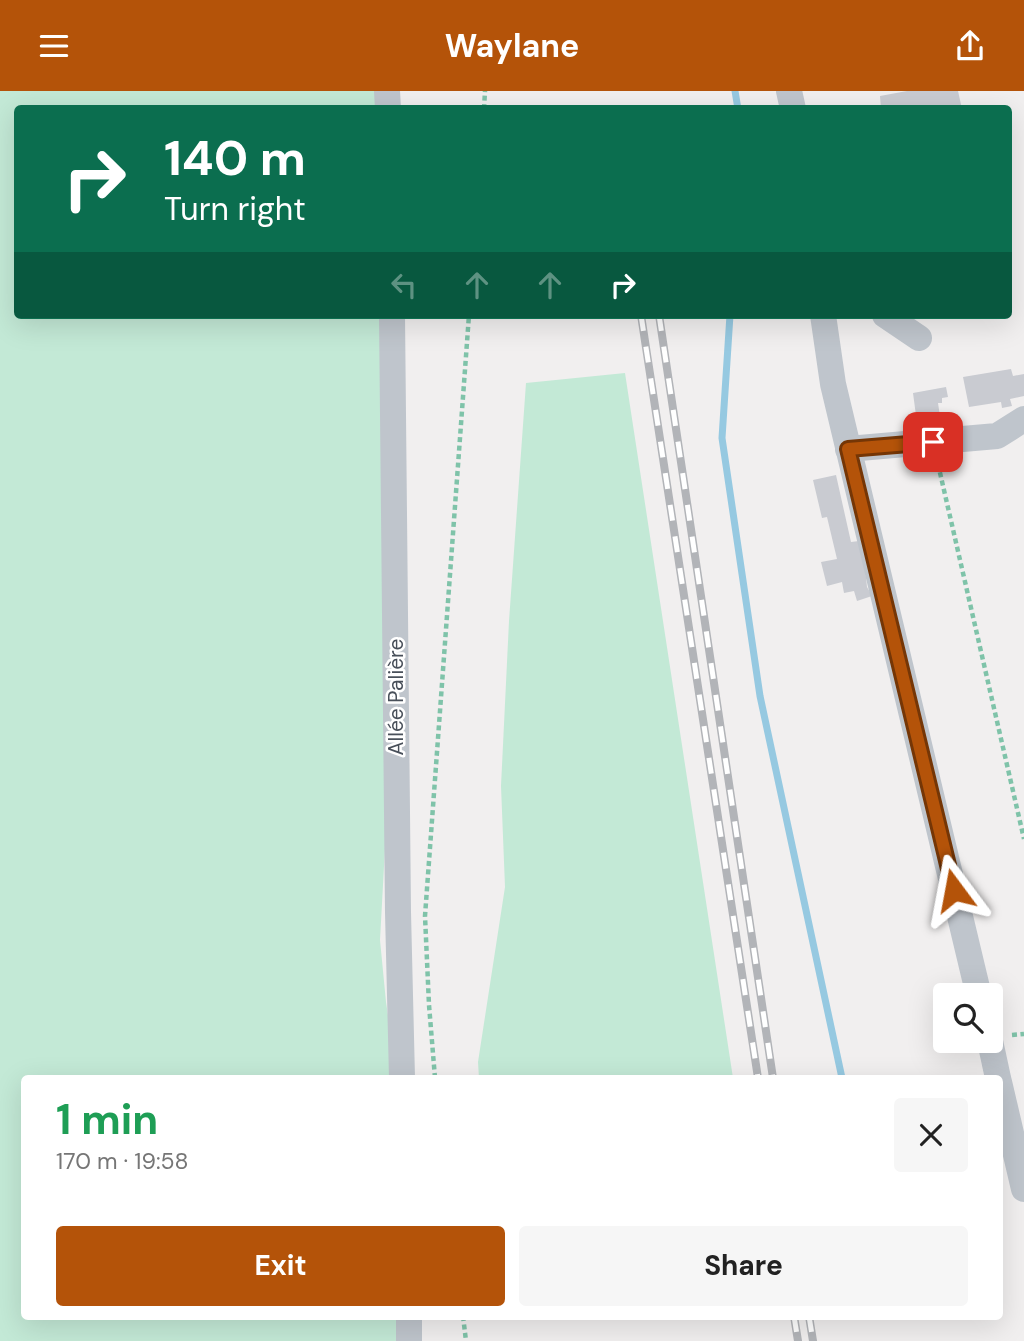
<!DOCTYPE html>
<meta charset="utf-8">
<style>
body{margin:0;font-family:"DM Sans",sans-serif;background:#f6f6f6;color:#222;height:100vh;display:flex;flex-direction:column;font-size:26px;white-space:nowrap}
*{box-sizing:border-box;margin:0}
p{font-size:23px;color:#767676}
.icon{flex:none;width:38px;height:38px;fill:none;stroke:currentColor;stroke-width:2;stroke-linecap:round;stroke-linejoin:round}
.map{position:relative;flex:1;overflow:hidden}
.panel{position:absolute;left:21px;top:984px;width:982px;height:245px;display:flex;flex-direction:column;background:#fff;border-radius:7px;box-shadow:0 7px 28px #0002}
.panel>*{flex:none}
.hud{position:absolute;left:14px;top:14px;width:998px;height:214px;border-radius:7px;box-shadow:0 7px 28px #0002;background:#0b6e4f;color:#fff;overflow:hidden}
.buttons{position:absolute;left:933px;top:892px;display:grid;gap:14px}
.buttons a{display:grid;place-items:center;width:70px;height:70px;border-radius:7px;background:#fff;box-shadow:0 7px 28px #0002;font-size:35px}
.pin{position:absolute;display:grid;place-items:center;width:60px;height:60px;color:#fff;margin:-30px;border-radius:14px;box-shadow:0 4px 10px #0006}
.me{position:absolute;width:77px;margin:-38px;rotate:347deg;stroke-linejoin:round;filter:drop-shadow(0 0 5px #0008)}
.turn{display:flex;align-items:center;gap:24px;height:147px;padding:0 35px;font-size:32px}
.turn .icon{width:91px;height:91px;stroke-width:2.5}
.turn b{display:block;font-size:49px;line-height:60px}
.lanes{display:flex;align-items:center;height:66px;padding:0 35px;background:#0003;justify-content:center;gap:35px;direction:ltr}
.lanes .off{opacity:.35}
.round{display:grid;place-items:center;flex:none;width:74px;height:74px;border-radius:7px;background:#f6f6f6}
.summary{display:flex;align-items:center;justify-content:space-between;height:119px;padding:0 35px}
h1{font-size:42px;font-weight:700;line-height:52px;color:#1e9e55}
.action{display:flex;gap:14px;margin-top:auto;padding:14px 35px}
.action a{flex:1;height:80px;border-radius:7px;background:#b45309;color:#fff;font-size:28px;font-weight:700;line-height:80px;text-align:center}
.action a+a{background:#f6f6f6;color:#222}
header{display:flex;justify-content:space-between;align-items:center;height:91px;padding:0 35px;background:#b45309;color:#fff;font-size:32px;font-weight:700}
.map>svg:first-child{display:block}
.green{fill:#c3e9d6}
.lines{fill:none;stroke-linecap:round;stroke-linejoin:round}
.stream{stroke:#96c9e1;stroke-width:7}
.building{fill:#c9cbd1}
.path{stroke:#7fc3a9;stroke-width:4.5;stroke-dasharray:5 3.5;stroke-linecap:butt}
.minor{stroke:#bfc5cc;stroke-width:26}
.rail-casing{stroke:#b2b4b8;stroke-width:8}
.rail{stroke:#fff;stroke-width:5;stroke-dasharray:16;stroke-linecap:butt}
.route-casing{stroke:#753606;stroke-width:18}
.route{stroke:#b45309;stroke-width:12}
.labels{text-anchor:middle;stroke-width:5;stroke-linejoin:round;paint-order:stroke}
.street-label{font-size:21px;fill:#49505a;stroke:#fff}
</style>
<header><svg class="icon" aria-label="menu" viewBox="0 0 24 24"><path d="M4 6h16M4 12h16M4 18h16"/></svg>Waylane<svg class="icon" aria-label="share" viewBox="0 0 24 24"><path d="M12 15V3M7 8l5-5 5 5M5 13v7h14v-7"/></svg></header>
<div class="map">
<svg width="1024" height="1250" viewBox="0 0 1024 1250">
<rect width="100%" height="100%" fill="#f1efef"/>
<g class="green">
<path d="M0 0H377V18H18V224H381L388 702 380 849 386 911 392 951 393 987H24V1225H397L398 1250H0Z"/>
<path d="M625 282 733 987H479L478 971 505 796 501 695 509 530 526 292Z"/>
</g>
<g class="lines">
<g class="stream">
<path d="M735 0 738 18"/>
<path d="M730 224 722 347 760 605 842 987"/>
</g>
</g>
<g class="building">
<path d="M907 0H958L962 18H881L880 5Z"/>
<path d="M1011 278 1013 285 1024 283V305L1010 308 1012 315 1002 317 1001 311 969 316 963 286Z"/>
<path d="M946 296 948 306 942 307V312H938L941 332 928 334 930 345 919 347 913 302Z"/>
<path d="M836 384 851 451 859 450 865 477 867 496 872 505 857 510 854 500 844 502 842 491 827 495 821 471 837 468 827 426 822 427 813 389Z"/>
</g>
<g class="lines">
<g class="path">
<path d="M484 18 485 0"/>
<path d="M938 373 1024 748"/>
<path d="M1012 944 1024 943"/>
<path d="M435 987 429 914 425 825 469 224"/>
<path d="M463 1225 466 1250"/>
</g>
<g class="minor">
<path d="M387 0 388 18"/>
<path d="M789 0 793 18"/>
<path d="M392 224 398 821 402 987"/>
<path d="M823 224 833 293 979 905"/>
<path d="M885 224 919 247"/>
<path d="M848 358 997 345 1024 328"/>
<path d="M990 950 998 987"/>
<path d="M999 991 1024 1098"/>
<path d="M409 1225V1250"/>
</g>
<defs>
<g id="rail">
<path d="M641 224 758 987"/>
<path d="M659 224 773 987"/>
<path d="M794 1225 798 1250"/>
<path d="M809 1225 813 1250"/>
</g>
</defs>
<use href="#rail" class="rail-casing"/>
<use href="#rail" class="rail"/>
</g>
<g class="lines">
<defs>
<path id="route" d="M933 351 848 358 954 799"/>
</defs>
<use href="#route" class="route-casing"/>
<use href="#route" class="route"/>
</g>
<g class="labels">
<g class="street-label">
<text transform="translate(396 606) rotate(-90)" y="7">Allée Palière</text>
</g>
</g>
</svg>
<div class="buttons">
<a><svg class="icon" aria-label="search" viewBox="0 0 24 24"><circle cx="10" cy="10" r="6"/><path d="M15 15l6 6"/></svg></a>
</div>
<div class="pin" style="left:933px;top:351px;background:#d93025"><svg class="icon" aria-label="arrive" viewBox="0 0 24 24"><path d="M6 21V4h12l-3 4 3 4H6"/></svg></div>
<svg class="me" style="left:954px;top:799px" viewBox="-20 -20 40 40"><path d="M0-17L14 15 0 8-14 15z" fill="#b45309" stroke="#fff" stroke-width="4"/></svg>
<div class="hud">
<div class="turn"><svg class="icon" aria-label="right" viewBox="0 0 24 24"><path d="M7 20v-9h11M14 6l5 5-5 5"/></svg><div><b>140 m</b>Turn right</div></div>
<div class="lanes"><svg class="icon off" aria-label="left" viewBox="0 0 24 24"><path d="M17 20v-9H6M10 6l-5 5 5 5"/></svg><svg class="icon off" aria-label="ahead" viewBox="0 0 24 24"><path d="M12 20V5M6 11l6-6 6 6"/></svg><svg class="icon off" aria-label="ahead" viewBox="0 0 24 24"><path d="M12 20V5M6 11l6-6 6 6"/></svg><svg class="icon" aria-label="right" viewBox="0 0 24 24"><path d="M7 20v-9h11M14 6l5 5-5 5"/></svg></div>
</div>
<section class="panel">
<div class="summary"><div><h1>1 min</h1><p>170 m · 19:58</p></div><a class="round"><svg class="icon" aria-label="close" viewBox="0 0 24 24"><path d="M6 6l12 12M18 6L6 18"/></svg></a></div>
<div class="action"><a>Exit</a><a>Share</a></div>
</section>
</div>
